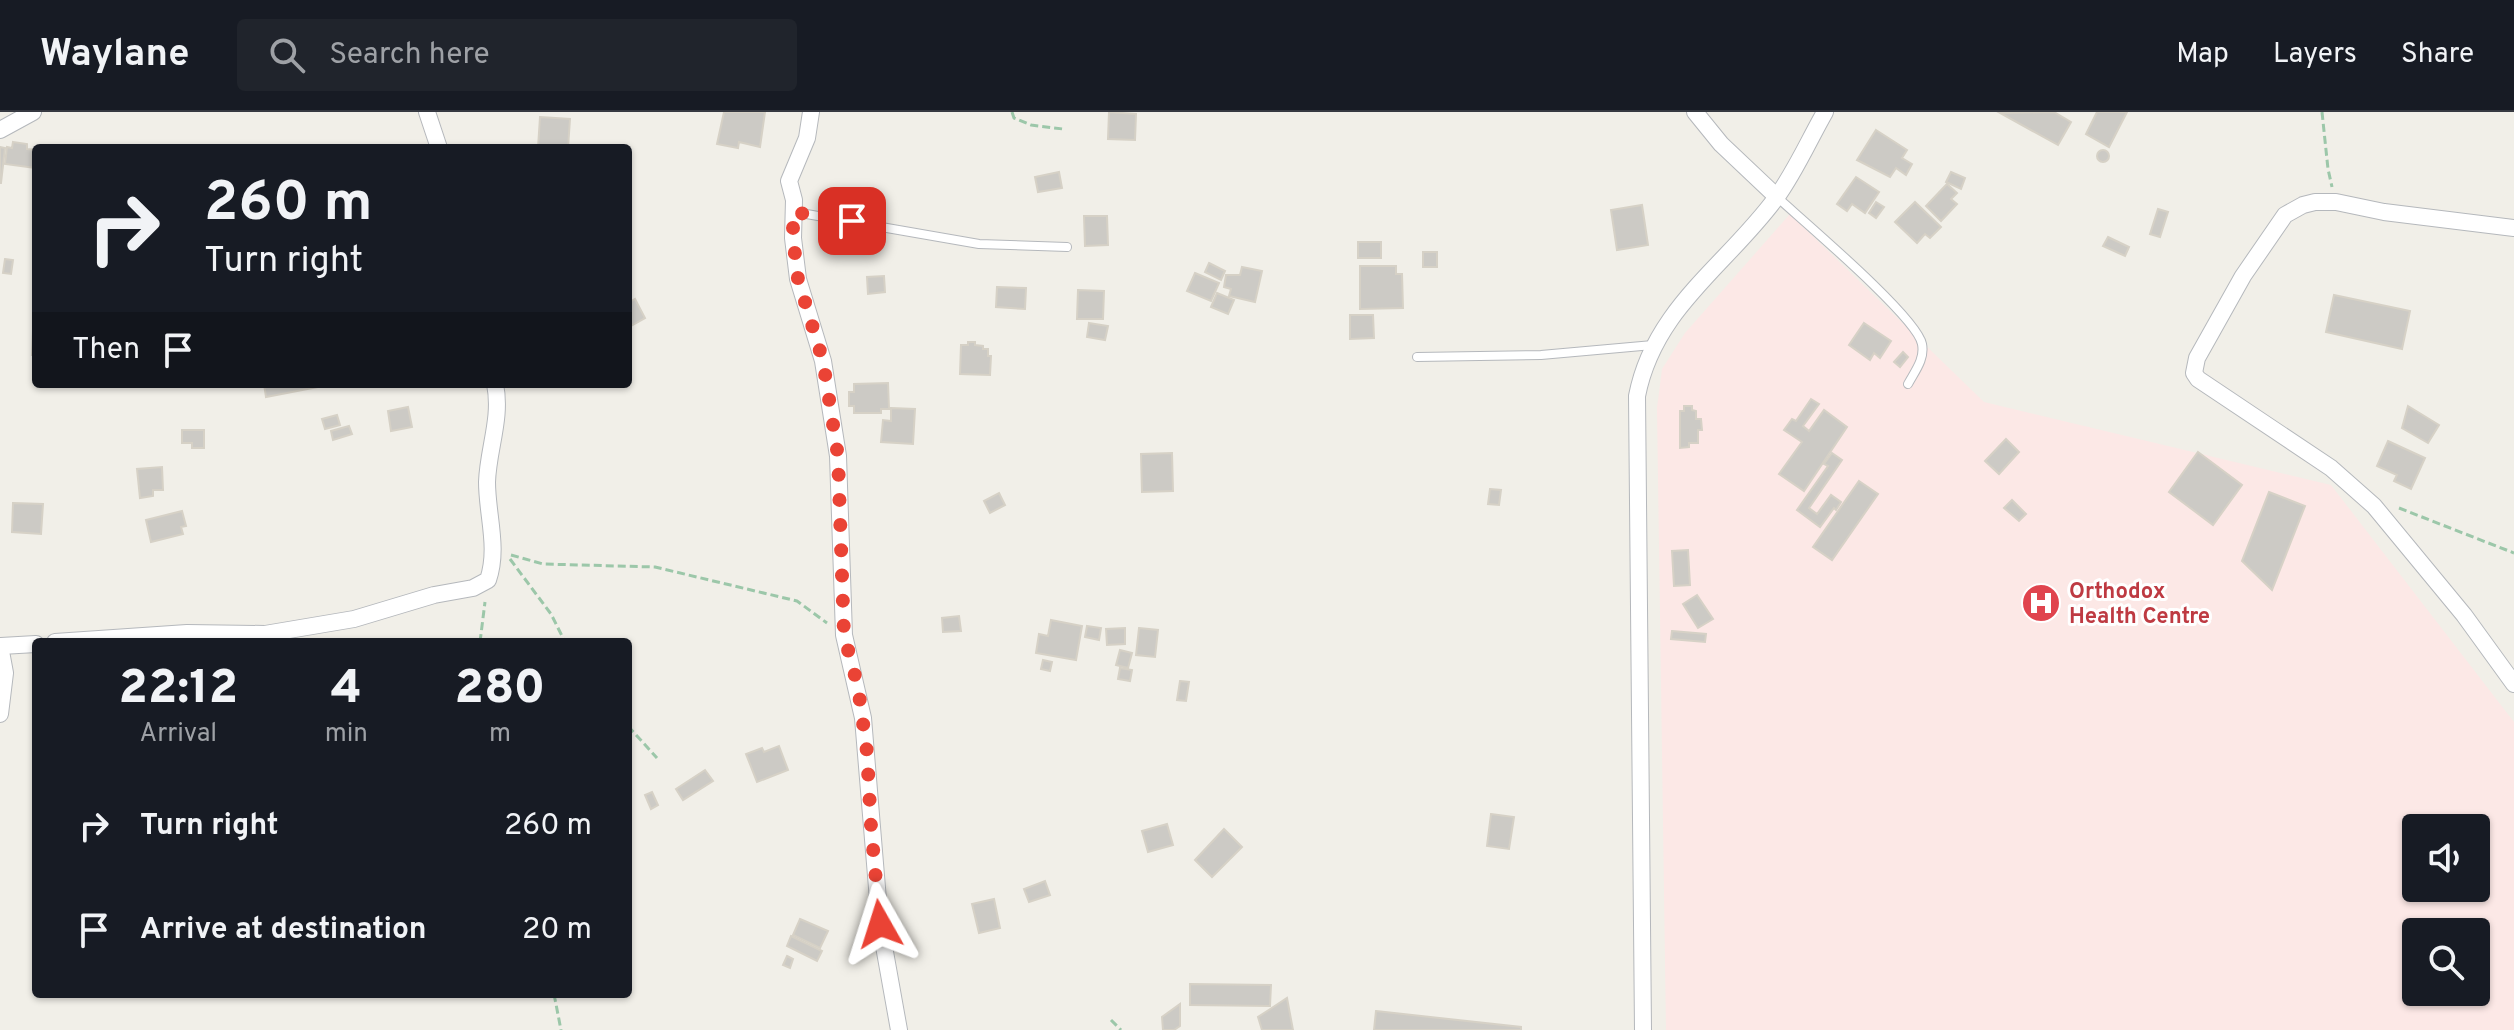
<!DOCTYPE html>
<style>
body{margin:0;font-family:Overpass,sans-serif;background:#20242c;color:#f1f3f6;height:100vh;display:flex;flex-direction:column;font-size:30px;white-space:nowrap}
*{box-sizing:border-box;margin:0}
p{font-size:26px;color:#9ea1a6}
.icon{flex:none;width:44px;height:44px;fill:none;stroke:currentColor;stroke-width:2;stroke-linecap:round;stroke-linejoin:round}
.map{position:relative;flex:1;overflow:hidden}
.drawer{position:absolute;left:32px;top:526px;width:600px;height:360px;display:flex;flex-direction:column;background:#171b24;border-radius:8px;box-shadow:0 2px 6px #0004}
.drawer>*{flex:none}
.guide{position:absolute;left:32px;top:32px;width:600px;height:244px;border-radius:8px;box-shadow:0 2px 6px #0004;background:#171b24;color:#f1f3f6;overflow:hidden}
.buttons{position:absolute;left:2402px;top:702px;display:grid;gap:16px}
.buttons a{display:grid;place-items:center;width:88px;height:88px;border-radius:8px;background:#171b24;box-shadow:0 2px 6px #0004;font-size:40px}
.pin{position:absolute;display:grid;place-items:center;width:68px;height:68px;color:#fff;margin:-34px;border-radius:16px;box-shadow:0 4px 12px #0006}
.me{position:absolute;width:88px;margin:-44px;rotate:354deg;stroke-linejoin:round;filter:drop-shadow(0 0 6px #0008)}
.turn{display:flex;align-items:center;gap:28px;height:168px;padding:0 40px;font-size:36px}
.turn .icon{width:104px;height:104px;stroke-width:2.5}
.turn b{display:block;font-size:56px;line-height:68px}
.then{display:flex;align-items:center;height:76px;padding:0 40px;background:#0003;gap:16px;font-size:30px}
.eta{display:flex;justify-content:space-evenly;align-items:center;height:136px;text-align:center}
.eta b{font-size:48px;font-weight:800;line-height:56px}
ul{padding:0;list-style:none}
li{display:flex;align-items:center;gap:24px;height:104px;padding:0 40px}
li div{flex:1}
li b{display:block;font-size:30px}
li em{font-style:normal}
header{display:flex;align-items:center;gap:48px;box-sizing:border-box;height:112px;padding:0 40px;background:#171b24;border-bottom:2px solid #363941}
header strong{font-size:38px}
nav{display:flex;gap:44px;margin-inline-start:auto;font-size:28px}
.search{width:560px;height:72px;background:#20242c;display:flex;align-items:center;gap:20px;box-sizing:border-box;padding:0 28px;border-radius:8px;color:#9ea1a6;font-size:30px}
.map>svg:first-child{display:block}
.medical{fill:#fce8e6;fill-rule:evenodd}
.building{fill:#cccac5;stroke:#d6d1c6;stroke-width:2}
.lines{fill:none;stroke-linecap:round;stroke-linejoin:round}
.service-casing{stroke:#b5b8bc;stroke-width:10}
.minor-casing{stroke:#b5b8bc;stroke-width:18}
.path{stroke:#9cc7a9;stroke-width:3;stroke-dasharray:8 4;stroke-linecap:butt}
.service{stroke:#fff;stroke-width:8}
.minor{stroke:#fff;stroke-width:16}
.route{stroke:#ea4335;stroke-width:14;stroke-dasharray:0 25.2}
.labels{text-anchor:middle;stroke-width:6;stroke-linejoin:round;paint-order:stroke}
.health-label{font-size:22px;font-weight:bold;fill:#be3a42;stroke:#fff;text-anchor:start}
</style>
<header>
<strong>Waylane</strong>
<div class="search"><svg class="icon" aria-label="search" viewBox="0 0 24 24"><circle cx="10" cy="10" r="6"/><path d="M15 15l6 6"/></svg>Search here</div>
<nav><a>Map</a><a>Layers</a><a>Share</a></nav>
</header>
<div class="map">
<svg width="2514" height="918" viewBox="0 0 2514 918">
<rect width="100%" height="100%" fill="#f1efe8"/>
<path class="medical" d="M1790 102 1984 290 2331 373 2514 610V918H1666L1657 296 1662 257 1685 221ZM2416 716H2476V776H2416ZM2416 820H2476V880H2416Z"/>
<g class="building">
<path d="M724 0H765L760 35 739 30 738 36 717 32Z"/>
<path d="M1109 0 1136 2 1135 28 1108 27Z"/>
<path d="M2054 0 2071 10 2058 33 2000 1Z"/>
<path d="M2097 0H2127L2109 35 2086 22Z"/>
<path d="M540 5 570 7 568 36H538Z"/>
<path d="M1876 18 1907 38 1902 46 1912 52 1906 63 1896 56 1890 65 1857 48Z"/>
<path d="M13 30 27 32V37L36 38V56L5 52 7 35 12 36Z"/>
<path d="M0 35 5 36 1 71H0Z"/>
<circle cx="2103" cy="44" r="6"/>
<path d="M1059 60 1062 76 1038 80 1035 65Z"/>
<path d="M1951 60 1965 66 1961 77 1946 70Z"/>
<path d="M1856 65 1879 80 1865 101 1852 92 1847 99 1837 92Z"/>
<path d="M1947 72 1957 81 1951 87 1957 92 1941 109 1926 94Z"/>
<path d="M1876 90 1884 95 1876 106 1869 101Z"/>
<path d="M1915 90 1941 115 1930 126 1925 122 1917 131 1895 110Z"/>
<path d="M1642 93 1648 133 1617 138 1611 98Z"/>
<path d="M2158 97 2168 100 2160 125 2150 122Z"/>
<path d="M1084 104H1107L1108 133 1085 134Z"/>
<path d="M2108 125 2129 135 2125 144 2103 134Z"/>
<rect x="1358" y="130" width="23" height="16"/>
<rect x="1423" y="140" width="14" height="15"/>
<path d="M5 147 13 148 11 162 3 161Z"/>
<path d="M1209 151 1225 159 1221 168 1205 160Z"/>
<path d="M1360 154H1396V162H1402L1403 196 1360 197Z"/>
<path d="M1242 155 1262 159 1255 190 1229 184 1231 177 1224 175 1226 163H1240Z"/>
<path d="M1195 161 1219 171 1211 189 1187 179Z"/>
<path d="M884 164 885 180 868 182 867 165Z"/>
<path d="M997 175 1026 176 1025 197 996 195Z"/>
<path d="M1078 178 1104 179 1103 207H1077Z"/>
<path d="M1217 181 1234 188 1228 202 1211 195Z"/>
<path d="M2334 183 2410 199 2402 237 2326 220Z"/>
<path d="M635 187 645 206 631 214 628 209V191Z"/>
<path d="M1350 203H1373L1374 226 1350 227Z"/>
<path d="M1089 211 1108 214 1105 228 1087 225Z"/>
<path d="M1864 211 1891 229 1880 246 1874 241 1870 248 1849 233Z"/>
<path d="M33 218H36V243H32Z"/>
<path d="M968 230H975V233L983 234V237H988V244H991L990 263 960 262 961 233H968Z"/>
<path d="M1903 240 1908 245 1900 255 1894 250Z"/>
<path d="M888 271 889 297H881V301H854V294H849V280H854V272Z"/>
<path d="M264 272H317L318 275 266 285Z"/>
<path d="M1811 287 1819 292 1803 314 1809 319 1824 298 1847 315 1804 379 1779 362 1802 330 1784 318 1792 307 1796 309Z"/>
<path d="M1684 294H1692V298L1696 299V307H1701L1702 318H1698V331H1689V335L1680 336V299H1684Z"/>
<path d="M2408 294 2439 313 2428 331 2402 316Z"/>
<path d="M408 295 412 315 391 319 388 299Z"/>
<path d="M891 296 915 297 913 332 881 330 883 308 891 309Z"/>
<path d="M337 303 340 313 325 317 322 307Z"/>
<path d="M349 314 352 322 333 328 331 319Z"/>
<path d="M182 318H204V336H192V331H182Z"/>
<path d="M2006 327 2019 340 1999 362 1985 349Z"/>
<path d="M2388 329 2425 346 2411 377 2394 369 2397 363 2377 354Z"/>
<path d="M2198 340 2242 373 2213 413 2169 380Z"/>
<path d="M1172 341 1173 379 1142 380 1141 342Z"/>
<path d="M1832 341 1842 348 1809 396 1817 402 1831 383 1841 390 1836 398 1834 396 1820 415 1797 398 1828 354 1824 352Z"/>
<path d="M162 355 163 378H153V384L140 386 137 357Z"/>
<path d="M1859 369 1878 382 1832 448 1813 435Z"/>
<path d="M1490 377 1501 378 1499 393 1488 392Z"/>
<path d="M2269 380 2305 394 2272 478 2242 449Z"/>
<path d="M999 381 1005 393 990 401 984 389Z"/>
<path d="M2012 388 2026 402 2019 409 2004 396Z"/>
<path d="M13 391 43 392 41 422 12 420Z"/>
<path d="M182 399 186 414 181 415 183 422 151 430 146 408Z"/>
<path d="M1688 438 1690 473 1674 474 1672 439Z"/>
<path d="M1697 483 1713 507 1698 516 1683 492Z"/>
<path d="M959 504 961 519 943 520 942 506Z"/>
<path d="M1051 508 1082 514 1076 548 1036 541 1039 522 1048 524Z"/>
<path d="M1087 514 1101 516 1099 528 1085 525Z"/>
<path d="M1125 516V532L1107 533 1106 517Z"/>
<path d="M1139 516 1158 518 1155 545 1136 543Z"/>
<path d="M1672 519 1706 522 1705 530 1671 527Z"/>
<path d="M1120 538 1132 541 1128 556 1116 553Z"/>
<path d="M1043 548 1052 550 1050 559 1041 557Z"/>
<path d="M1120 556 1132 558 1130 569 1118 567Z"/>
<path d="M1180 569 1189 570 1186 589 1177 588Z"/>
<path d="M779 634 788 658 757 670 746 642 762 636 764 640Z"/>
<path d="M705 658 713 669 683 688 676 677Z"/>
<path d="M652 680 658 693 651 697 645 683Z"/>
<path d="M1491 702 1514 705 1509 737 1487 734Z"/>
<path d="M1167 712 1173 733 1148 740 1142 719Z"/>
<path d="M1224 717 1242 735 1212 765 1195 748Z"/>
<path d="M1045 769 1050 783 1029 790 1024 777Z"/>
<path d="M994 787 1000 816 979 821 972 792Z"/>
<path d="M800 807 828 819 820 836 793 823Z"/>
<path d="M791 824 822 839 817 849 787 834Z"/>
<path d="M787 844 793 847 790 856 783 853Z"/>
<path d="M1190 872 1271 873 1270 894 1190 893Z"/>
<path d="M1287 886 1293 918H1262L1258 905Z"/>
<path d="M1180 892V914L1174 918H1163L1162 905Z"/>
<path d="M1376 899 1521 915V918H1374Z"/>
</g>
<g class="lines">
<defs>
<g id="service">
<path d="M1777 85C1802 108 1917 205 1922 232 1925 247 1915 259 1908 272"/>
<path d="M795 100 979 132 1067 135"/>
<path d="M1417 245 1541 243 1653 233"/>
</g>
<g id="minor">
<path d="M427 0 439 36"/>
<path d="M811 0 807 26 789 69 794 88 793 126 798 167 823 249 838 344 844 523 863 606 880 812 899 918"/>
<path d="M1695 0 1721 32 1777 85"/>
<path d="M0 18 33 0"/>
<path d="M2514 116 2384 100 2336 90H2315L2303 93 2285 103 2243 164 2197 246 2194 261 2198 267 2331 356 2374 394 2464 503 2514 572"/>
<path d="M55 530 187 521 265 522 354 507 434 483 473 476 488 468C499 436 487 403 487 370 488 337 502 306 495 272"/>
<path d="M0 534 5 561 0 602"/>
<path d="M1 534 36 532"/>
<path d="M1643 918 1637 284C1654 196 1727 153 1776 86 1795 60 1809 28 1825 0"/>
</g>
</defs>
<use href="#service" class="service-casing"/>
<use href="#minor" class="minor-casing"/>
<g class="path">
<path d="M1012 0 1014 6 1031 13 1063 17"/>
<path d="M2322 0 2328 57 2332 75"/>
<path d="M2399 396 2514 441"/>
<path d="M511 443 543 452 655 455 797 489 827 511"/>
<path d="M510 447 551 502 565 530"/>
<path d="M480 530 485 490"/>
<path d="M628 614 657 646"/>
<path d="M554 882 561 918"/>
<path d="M1111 908 1121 918"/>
</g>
<use href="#service" class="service"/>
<use href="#minor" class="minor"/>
</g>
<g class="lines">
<path class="route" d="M852 109 793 100V126L798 167 823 249 838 344 844 523 858 575 867 640 871 714 880 812"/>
</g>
<defs>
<symbol id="hospital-disc" viewBox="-11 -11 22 22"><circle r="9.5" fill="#e0444e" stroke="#fff"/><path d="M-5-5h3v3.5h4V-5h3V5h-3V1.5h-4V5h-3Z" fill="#fff"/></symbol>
</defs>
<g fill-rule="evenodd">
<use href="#hospital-disc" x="2019" y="469" width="44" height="44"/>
</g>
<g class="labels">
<g class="health-label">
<text x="2069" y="486">Orthodox<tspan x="2069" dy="25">Health Centre</tspan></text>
</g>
</g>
</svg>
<div class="buttons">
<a><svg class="icon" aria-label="sound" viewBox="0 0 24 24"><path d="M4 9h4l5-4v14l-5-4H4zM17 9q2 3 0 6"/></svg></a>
<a><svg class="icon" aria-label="search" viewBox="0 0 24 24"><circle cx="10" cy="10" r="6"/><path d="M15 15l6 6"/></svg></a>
</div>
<div class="pin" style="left:852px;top:109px;background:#d93025"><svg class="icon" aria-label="arrive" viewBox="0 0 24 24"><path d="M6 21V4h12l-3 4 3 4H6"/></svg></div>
<svg class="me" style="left:880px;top:812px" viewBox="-20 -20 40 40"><path d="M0-17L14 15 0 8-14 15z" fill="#ea4335" stroke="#fff" stroke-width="4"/></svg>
<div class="guide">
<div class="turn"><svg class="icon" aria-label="right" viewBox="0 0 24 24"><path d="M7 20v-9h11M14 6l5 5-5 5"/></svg><div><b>260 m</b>Turn right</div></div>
<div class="then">Then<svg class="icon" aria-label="arrive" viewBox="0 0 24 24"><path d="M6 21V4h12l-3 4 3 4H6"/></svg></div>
</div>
<section class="drawer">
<div class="eta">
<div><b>22:12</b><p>Arrival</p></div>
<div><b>4</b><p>min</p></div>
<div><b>280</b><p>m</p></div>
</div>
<ul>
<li><svg class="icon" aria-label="right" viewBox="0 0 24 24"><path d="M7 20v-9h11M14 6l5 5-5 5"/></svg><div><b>Turn right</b></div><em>260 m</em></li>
<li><svg class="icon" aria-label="arrive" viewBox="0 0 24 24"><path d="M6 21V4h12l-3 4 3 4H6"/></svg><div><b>Arrive at destination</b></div><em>20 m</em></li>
</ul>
</section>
</div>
